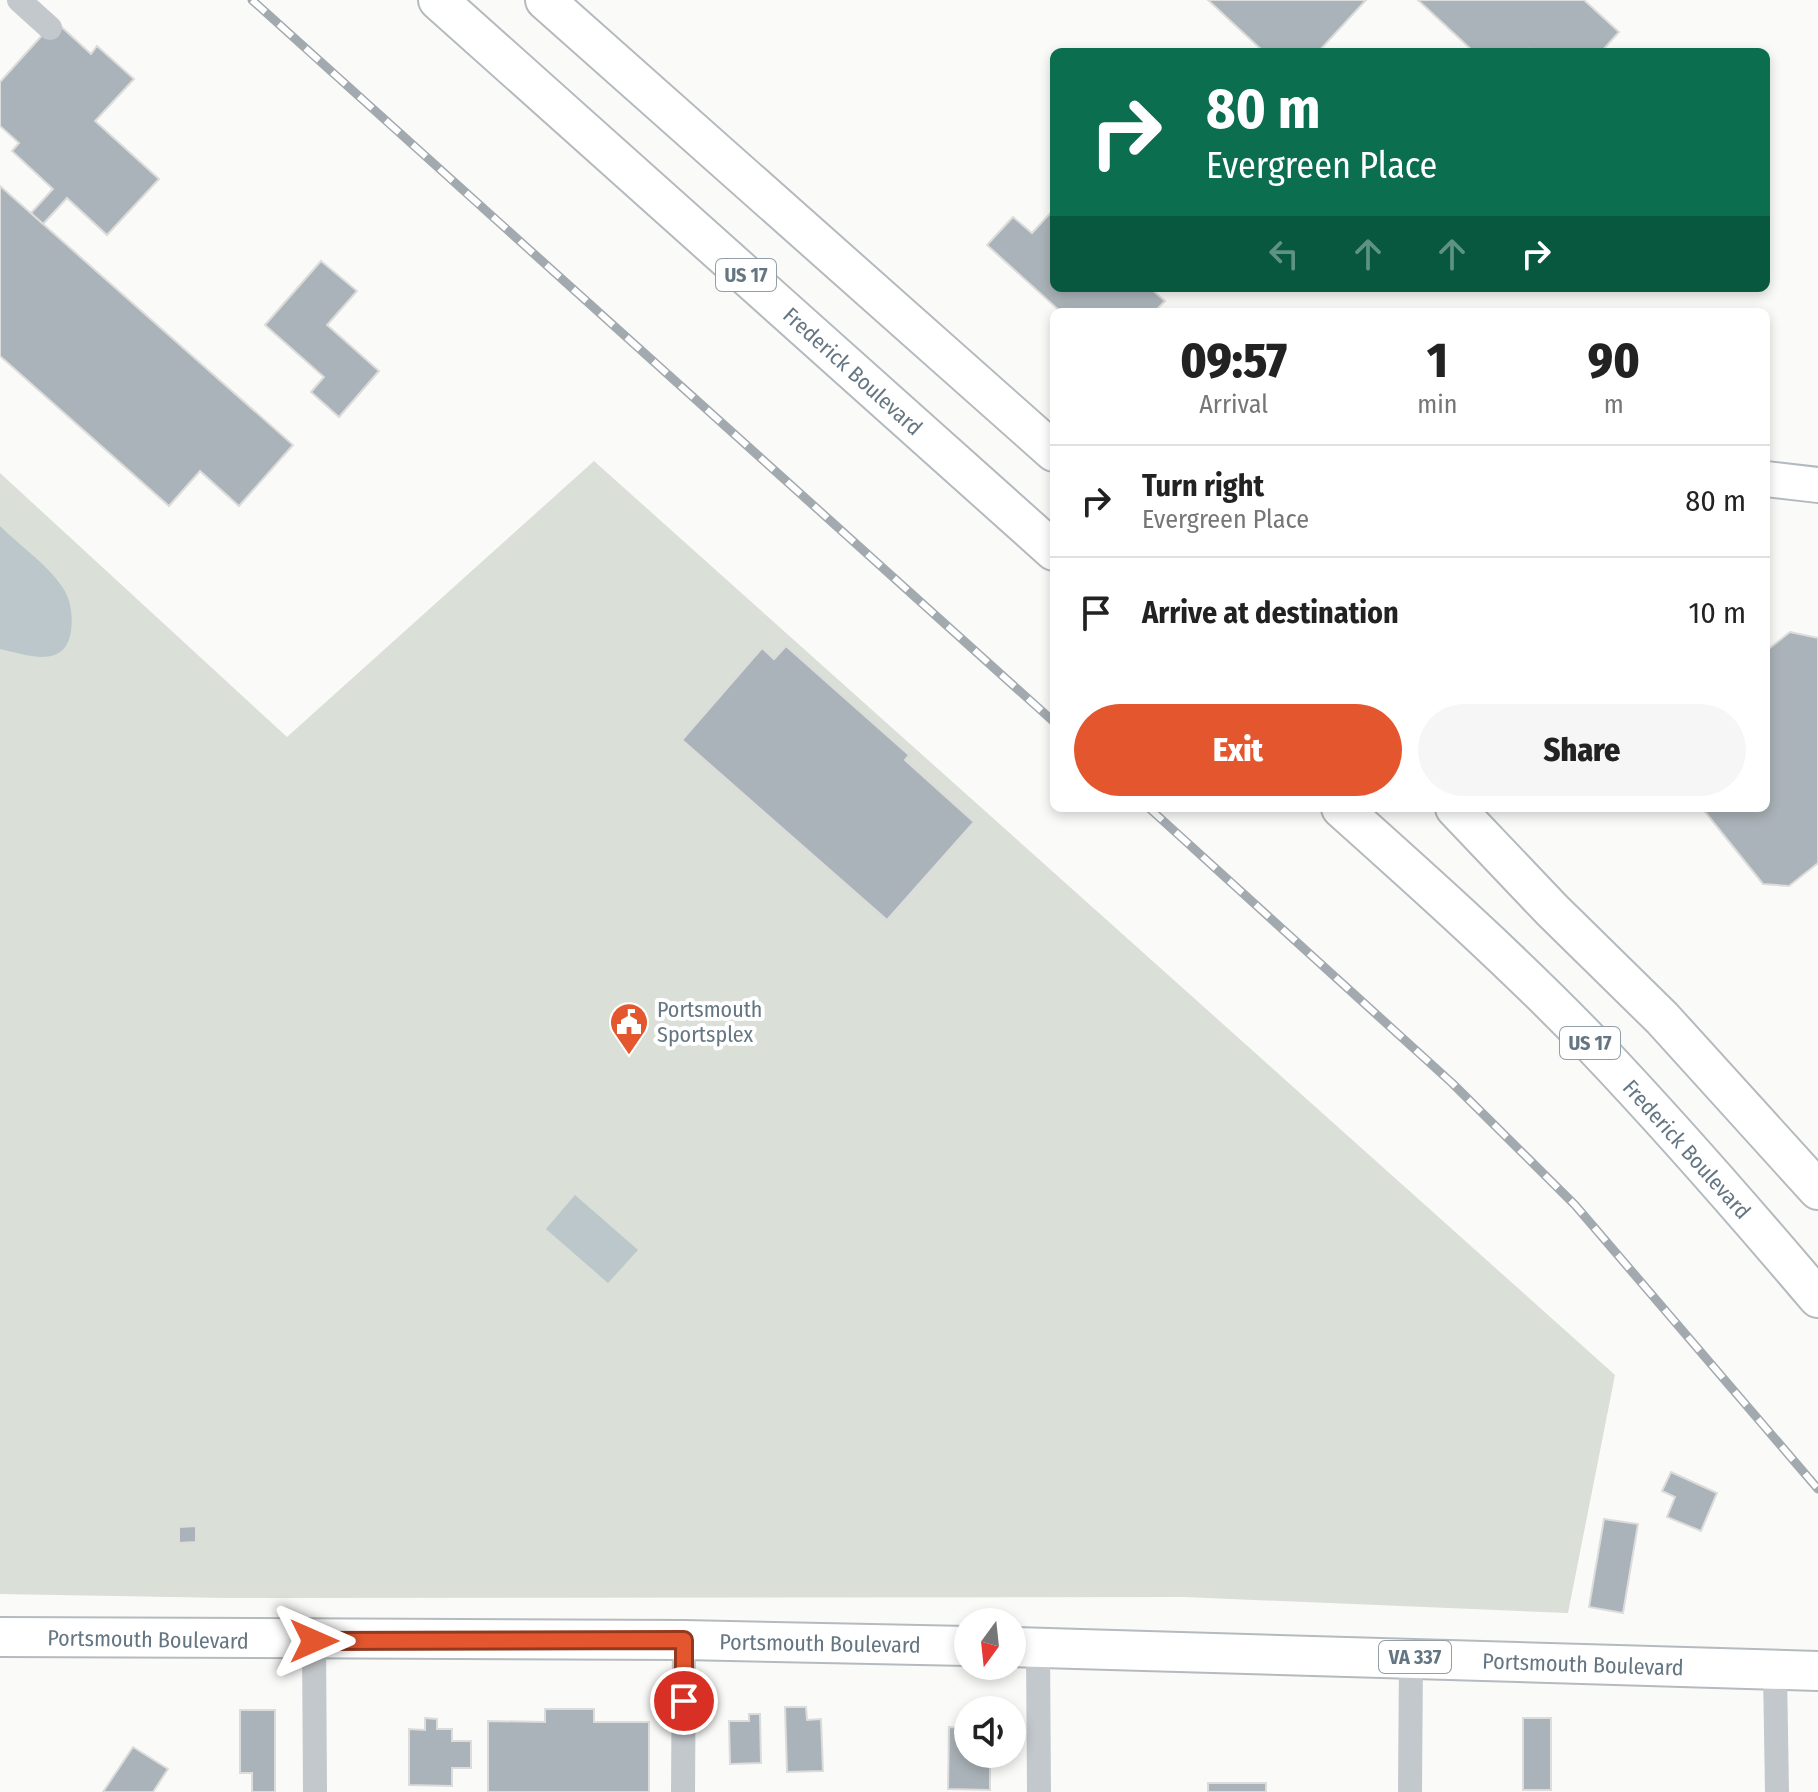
<!DOCTYPE html>
<style>
body{margin:0;font-family:"Fira Sans Condensed",sans-serif;background:#f6f6f6;color:#222;height:100vh;display:flex;flex-direction:column;font-size:30px;white-space:nowrap}
*{box-sizing:border-box;margin:0}
p{font-size:26px;color:#767676}
.icon{flex:none;width:44px;height:44px;fill:none;stroke:currentColor;stroke-width:2;stroke-linecap:round;stroke-linejoin:round}
.map{position:relative;flex:1;overflow:hidden}
.details{position:absolute;left:1050px;top:308px;width:720px;height:504px;display:flex;flex-direction:column;background:#fff;border-radius:12px;box-shadow:0 4px 12px #0003}
.details>*{flex:none}
.guide{position:absolute;left:1050px;top:48px;width:720px;height:244px;border-radius:12px;box-shadow:0 4px 12px #0003;background:#0b6e4f;color:#fff;overflow:hidden}
.needle{width:52px;rotate:195deg}
.controls{position:absolute;left:954px;top:1608px;display:grid;gap:16px}
.controls a{display:grid;place-items:center;width:72px;height:72px;border-radius:50%;background:#fff;box-shadow:0 4px 12px #0003;font-size:40px}
.pin{position:absolute;display:grid;place-items:center;width:68px;height:68px;color:#fff;margin:-34px;border:4px solid #fff;border-radius:50%;box-shadow:0 2px 8px #0007}
.me{position:absolute;width:88px;margin:-44px;rotate:90deg;stroke-linejoin:round;filter:drop-shadow(0 0 6px #0008)}
.turn{display:flex;align-items:center;gap:28px;height:168px;padding:0 24px;font-size:36px}
.turn .icon{width:104px;height:104px;stroke-width:2.5}
.turn b{display:block;font-size:56px;line-height:68px}
.lanes{display:flex;align-items:center;height:76px;padding:0 24px;background:#0003;justify-content:center;gap:40px;direction:ltr}
.lanes .off{opacity:.35}
.eta{display:flex;justify-content:space-evenly;align-items:center;height:136px;text-align:center}
.eta b{font-size:48px;font-weight:800;line-height:56px}
.action{display:flex;gap:16px;margin-top:auto;padding:16px 24px}
.action a{flex:1;height:92px;border-radius:48px;background:#e4572e;color:#fff;font-size:32px;font-weight:800;line-height:92px;text-align:center}
.action a+a{background:#f6f6f6;color:#222}
ul{padding:0;list-style:none}
li{display:flex;align-items:center;gap:24px;height:112px;padding:0 24px;border-top:2px solid #e0e0e0}
li div{flex:1}
li b{display:block;font-size:30px}
li em{font-style:normal}
.map>svg:first-child{display:block}
.green{fill:#dadfd7}
.water{fill:#bbc7cb}
.building{fill:#aab3b9;stroke:#dcdcda;stroke-width:2}
.lines{fill:none;stroke-linecap:round;stroke-linejoin:round}
.secondary-casing{stroke:#b3babf;stroke-width:38}
.primary-casing{stroke:#b5babe;stroke-width:42}
.street{stroke:#c3c8cc;stroke-width:24}
.secondary{stroke:#fff;stroke-width:34}
.primary{stroke:#fff;stroke-width:38}
.rail-casing{stroke:#a2aab0;stroke-width:9}
.rail{stroke:#fff;stroke-width:6;stroke-dasharray:18;stroke-linecap:butt}
.route-casing{stroke:#94391e;stroke-width:20}
.route{stroke:#e4572e;stroke-width:14}
.labels{text-anchor:middle;stroke-width:8;stroke-linejoin:round;paint-order:stroke}
.shield{fill:#fff;stroke:#939fa8;stroke-width:2}
.shield-label{font-size:20px;font-weight:bold;fill:#657683}
.street-label{font-size:22px;fill:#657683;stroke:#fff}
.poi-label{font-size:22px;fill:#657683;stroke:#fff;text-anchor:start}
</style>
<div class="map">
<svg width="1818" height="1792" viewBox="0 0 1818 1792">
<rect width="100%" height="100%" fill="#fafaf8"/>
<path class="green" d="M594 461 1615 1375 1568 1613 1184 1597 230 1598 0 1594V473L287 737Z"/>
<g class="water">
<path d="M0 526C19 545 48 565 63 588 71 600 73 617 71 631 65 670 28 655 0 649Z"/>
<path d="M575 1195 638 1250 608 1283 546 1229Z"/>
</g>
<g class="building">
<path d="M1208 0H1366L1318 52H1264Z"/>
<path d="M1418 0H1584L1619 32 1601 52H1532L1529 49 1526 52H1474Z"/>
<path d="M55 21 91 54 97 46 134 79 95 121 159 179 107 235 67 198 43 224 31 213 53 189 12 151 19 143 0 126V82Z"/>
<path d="M0 186 293 445 239 506 200 471 169 506 0 356Z"/>
<path d="M1054 209V288H1150L1165 301 1154 312H1061L987 245 1013 217 1032 233Z"/>
<path d="M321 261 357 291 327 325 379 371 339 417 311 392 324 377 265 325Z"/>
<path d="M1790 632 1818 638V863L1789 886 1763 884 1702 808H1766V651Z"/>
<path d="M786 646 909 755 905 760 974 822 887 920 682 740 762 648 774 659Z"/>
<path d="M1671 1472 1717 1493 1701 1531 1667 1517 1675 1497 1662 1491Z"/>
<path d="M1604 1519 1638 1524 1623 1613 1589 1607Z"/>
<path d="M196 1526V1542L179 1543V1527Z"/>
<path d="M785 1707H806L807 1720 821 1719 823 1771 787 1772Z"/>
<path d="M545 1709H594V1722H649V1792H488V1721L545 1722Z"/>
<path d="M240 1710H275V1792H252V1773H240Z"/>
<path d="M749 1714H760L761 1763 730 1764 729 1721H749Z"/>
<path d="M425 1718 437 1719V1729H452V1741H471V1768H452V1786L409 1785V1729L425 1730Z"/>
<rect x="1523" y="1718" width="28" height="72"/>
<path d="M966 1719 968 1754H990V1790L948 1789 949 1727 965 1728Z"/>
<path d="M133 1747 168 1769 153 1792H103Z"/>
<rect x="1208" y="1783" width="58" height="9"/>
</g>
<g class="lines">
<defs>
<path id="secondary" d="M1766 479 1818 485"/>
<g id="primary">
<path d="M438 0 1054 551"/>
<path d="M545 0 1054 452"/>
<path d="M1341 808C1427 885 1513 962 1593 1045 1671 1127 1745 1212 1818 1298"/>
<path d="M1455 808 1552 910 1662 1018 1818 1190"/>
<path d="M0 1637 684 1640 968 1646"/>
<path d="M1012 1647 1818 1671"/>
</g>
</defs>
<use href="#secondary" class="secondary-casing"/>
<use href="#primary" class="primary-casing"/>
<g class="street">
<path d="M19 0 50 28"/>
<path d="M314 1641 315 1792"/>
<path d="M1038 1648 1039 1792"/>
<path d="M1775 1671 1777 1792"/>
<path d="M683 1792 684 1640"/>
<path d="M1410 1792 1411 1657"/>
</g>
<use href="#secondary" class="secondary"/>
<use href="#primary" class="primary"/>
<defs>
<g id="rail">
<path d="M252 0 1054 722"/>
<path d="M1149 808 1452 1083 1575 1205 1818 1489"/>
</g>
</defs>
<use href="#rail" class="rail-casing"/>
<use href="#rail" class="rail"/>
</g>
<g class="lines">
<defs>
<path id="route" d="M314 1641 684 1640V1701"/>
</defs>
<use href="#route" class="route-casing"/>
<use href="#route" class="route"/>
</g>
<defs>
<symbol id="civic-pin" viewBox="-11 -11 22 30"><path d="M0 17L-7.5 6A9.5 9.5 0 1 1 7.5 6Z" fill="#e4572e" stroke="#fff"/><path d="M-.6-6.5H3V-4.5H.6V-3L4-1V1h2V6H-6V1h2V-1L-.6-3ZM-1.2 2.5V6h2.4V2.5Z" fill="#fff"/></symbol>
</defs>
<g fill-rule="evenodd">
<use href="#civic-pin" x="607" y="1000" width="44" height="60"/>
</g>
<g class="labels">
<g class="shield">
<rect x="716" y="259" width="60" height="32" rx="6"/>
<rect x="1560" y="1027" width="60" height="32" rx="6"/>
<rect x="1379" y="1641" width="72" height="32" rx="6"/>
</g>
<g class="shield-label">
<text x="746" y="282">US 17</text>
<text x="1590" y="1050">US 17</text>
<text x="1415" y="1664">VA 337</text>
</g>
<g class="street-label">
<text transform="translate(853 371) rotate(42)" y="8">Frederick Boulevard</text>
<text transform="translate(1687 1149) rotate(48)" y="8">Frederick Boulevard</text>
<text transform="translate(148 1639) rotate(1)" y="8">Portsmouth Boulevard</text>
<text transform="translate(820 1643) rotate(1)" y="8">Portsmouth Boulevard</text>
<text transform="translate(1583 1664) rotate(2)" y="8">Portsmouth Boulevard</text>
</g>
<g class="poi-label">
<text x="657" y="1017">Portsmouth<tspan x="657" dy="25">Sportsplex</tspan></text>
</g>
</g>
</svg>
<div class="controls">
<a><svg class="needle" viewBox="-14 -14 28 28"><path d="M0-13l5 13h-10z" fill="#e53935"/><path d="M0 13l5-13h-10z" fill="#767676"/></svg></a>
<a><svg class="icon" aria-label="sound" viewBox="0 0 24 24"><path d="M4 9h4l5-4v14l-5-4H4zM17 9q2 3 0 6"/></svg></a>
</div>
<div class="pin" style="left:684px;top:1701px;background:#d93025"><svg class="icon" aria-label="arrive" viewBox="0 0 24 24"><path d="M6 21V4h12l-3 4 3 4H6"/></svg></div>
<svg class="me" style="left:314px;top:1641px" viewBox="-20 -20 40 40"><path d="M0-17L14 15 0 8-14 15z" fill="#e4572e" stroke="#fff" stroke-width="4"/></svg>
<div class="guide">
<div class="turn"><svg class="icon" aria-label="right" viewBox="0 0 24 24"><path d="M7 20v-9h11M14 6l5 5-5 5"/></svg><div><b>80 m</b>Evergreen Place</div></div>
<div class="lanes"><svg class="icon off" aria-label="left" viewBox="0 0 24 24"><path d="M17 20v-9H6M10 6l-5 5 5 5"/></svg><svg class="icon off" aria-label="ahead" viewBox="0 0 24 24"><path d="M12 20V5M6 11l6-6 6 6"/></svg><svg class="icon off" aria-label="ahead" viewBox="0 0 24 24"><path d="M12 20V5M6 11l6-6 6 6"/></svg><svg class="icon" aria-label="right" viewBox="0 0 24 24"><path d="M7 20v-9h11M14 6l5 5-5 5"/></svg></div>
</div>
<section class="details">
<div class="eta">
<div><b>09:57</b><p>Arrival</p></div>
<div><b>1</b><p>min</p></div>
<div><b>90</b><p>m</p></div>
</div>
<ul>
<li><svg class="icon" aria-label="right" viewBox="0 0 24 24"><path d="M7 20v-9h11M14 6l5 5-5 5"/></svg><div><b>Turn right</b><p>Evergreen Place</p></div><em>80 m</em></li>
<li><svg class="icon" aria-label="arrive" viewBox="0 0 24 24"><path d="M6 21V4h12l-3 4 3 4H6"/></svg><div><b>Arrive at destination</b></div><em>10 m</em></li>
</ul>
<div class="action"><a>Exit</a><a>Share</a></div>
</section>
</div>
